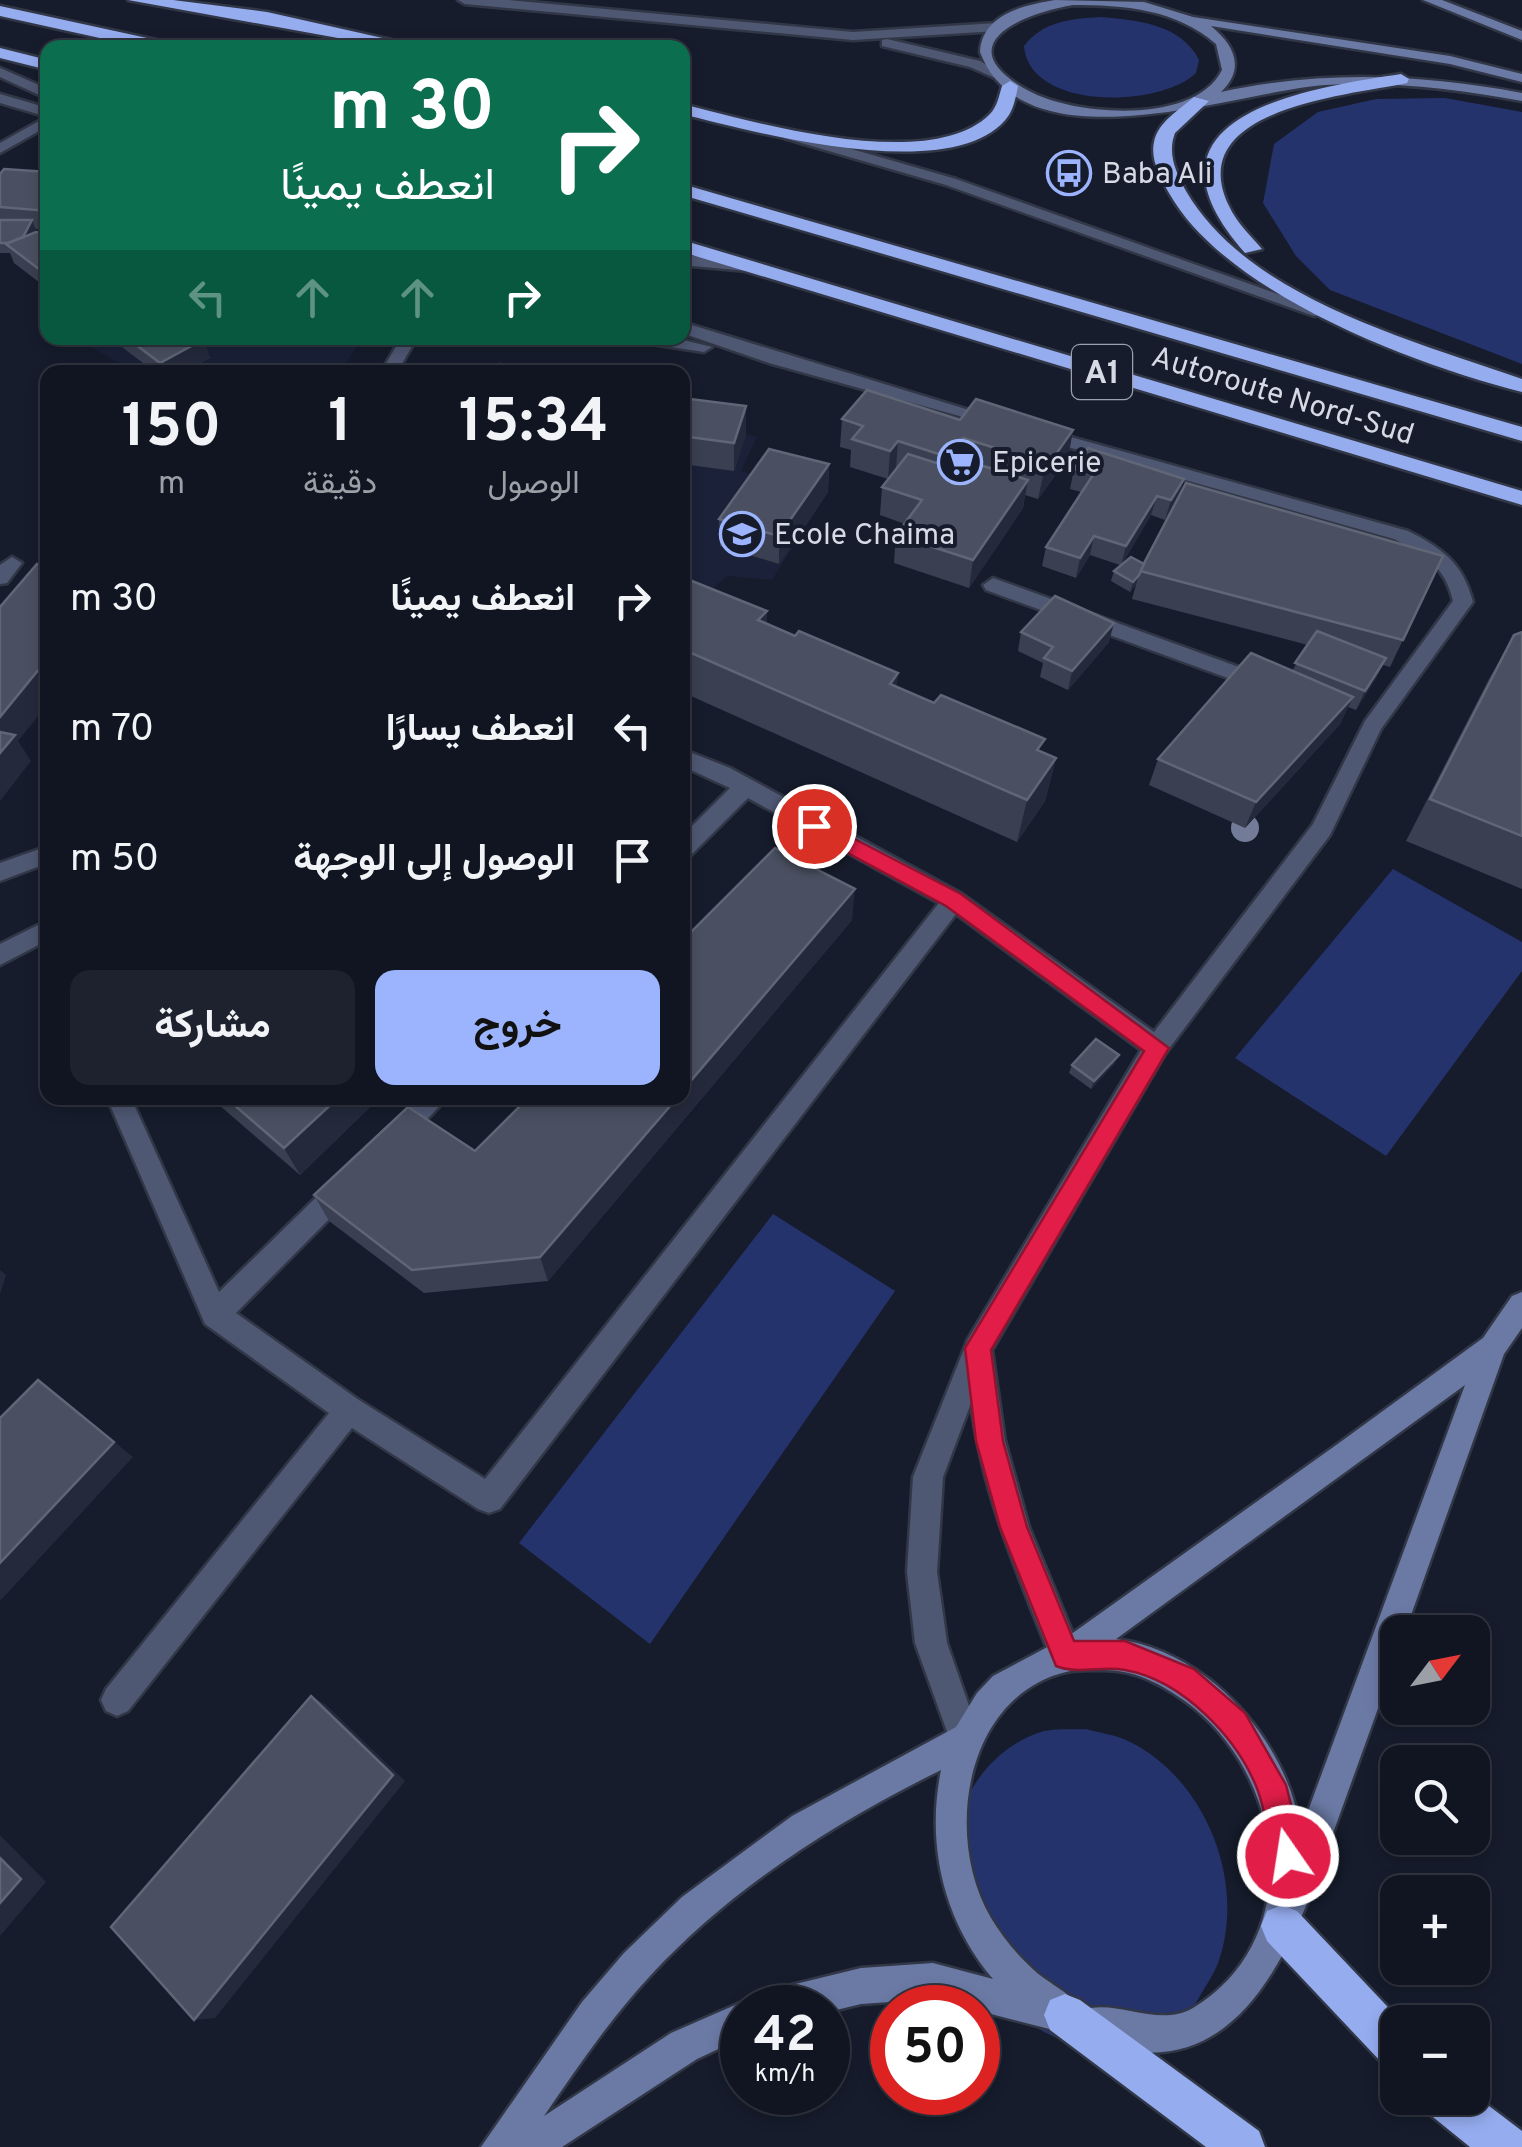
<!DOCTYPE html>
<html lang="ar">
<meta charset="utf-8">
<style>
body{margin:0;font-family:Overpass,Vazirmatn,sans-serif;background:#1e222e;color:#f1f3f6;direction:rtl;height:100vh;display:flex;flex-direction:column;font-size:38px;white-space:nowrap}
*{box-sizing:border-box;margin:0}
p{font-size:32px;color:#9c9fa5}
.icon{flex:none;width:55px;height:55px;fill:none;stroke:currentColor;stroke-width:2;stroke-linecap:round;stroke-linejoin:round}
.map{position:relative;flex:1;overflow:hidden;direction:ltr}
.sheet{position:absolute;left:40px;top:365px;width:650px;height:740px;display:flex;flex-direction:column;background:#101521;border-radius:20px;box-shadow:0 5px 15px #0003,0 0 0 2px #30343f;direction:rtl}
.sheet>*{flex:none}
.banner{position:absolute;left:40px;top:40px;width:650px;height:305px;border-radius:20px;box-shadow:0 5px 15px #0003,0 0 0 2px #30343f;direction:rtl;background:#0b6e4f;color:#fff;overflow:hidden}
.needle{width:65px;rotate:58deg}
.controls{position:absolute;left:1380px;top:1615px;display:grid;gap:20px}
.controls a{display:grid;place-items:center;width:110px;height:110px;border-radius:20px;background:#101521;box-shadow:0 5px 15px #0003,0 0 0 2px #30343f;font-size:50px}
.speed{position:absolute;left:720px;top:1985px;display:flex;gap:20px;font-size:50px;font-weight:700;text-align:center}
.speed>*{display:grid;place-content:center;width:130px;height:130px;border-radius:50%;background:#101521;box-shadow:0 5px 15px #0003,0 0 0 2px #30343f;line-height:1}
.speed small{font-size:25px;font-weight:400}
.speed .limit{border:15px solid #d22;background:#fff;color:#111}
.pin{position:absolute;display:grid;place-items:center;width:85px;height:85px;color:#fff;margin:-42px;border:5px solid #fff;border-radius:50%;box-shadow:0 2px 10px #0007}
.me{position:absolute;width:110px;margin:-55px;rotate:347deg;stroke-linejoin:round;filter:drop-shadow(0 0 8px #0008)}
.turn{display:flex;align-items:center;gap:35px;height:210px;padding:0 30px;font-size:45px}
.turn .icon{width:130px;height:130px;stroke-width:2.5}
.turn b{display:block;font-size:70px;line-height:85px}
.lanes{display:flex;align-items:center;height:95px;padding:0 30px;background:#0003;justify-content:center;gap:50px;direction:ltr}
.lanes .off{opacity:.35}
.eta{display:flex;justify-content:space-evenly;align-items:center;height:170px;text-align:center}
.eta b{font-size:60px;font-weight:700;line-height:70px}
.action{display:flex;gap:20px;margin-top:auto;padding:20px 30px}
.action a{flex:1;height:115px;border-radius:20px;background:#9cb4fd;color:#111;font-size:40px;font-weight:700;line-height:115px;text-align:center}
.action a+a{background:#1e222e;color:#f1f3f6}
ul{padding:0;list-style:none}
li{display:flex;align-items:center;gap:30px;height:130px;padding:0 30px}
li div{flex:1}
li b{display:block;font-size:38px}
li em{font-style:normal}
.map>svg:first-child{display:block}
.built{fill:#1a2138}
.green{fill:#25336d}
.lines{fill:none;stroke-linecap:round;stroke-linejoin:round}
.lane-casing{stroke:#313746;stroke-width:5}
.street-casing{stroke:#313746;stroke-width:5}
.secondary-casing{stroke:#313746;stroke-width:5}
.highway-casing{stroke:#313746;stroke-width:5}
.lane{fill:#4f5873;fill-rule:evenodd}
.street{fill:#4f5873;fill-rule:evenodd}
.secondary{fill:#6b7aa5;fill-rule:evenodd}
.highway{fill:#95acef;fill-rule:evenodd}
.tree{fill:#727c98}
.wall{fill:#3a4051;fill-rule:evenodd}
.shaded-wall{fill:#242a3c}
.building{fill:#4a5061;stroke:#606676;stroke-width:2.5}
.route{fill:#e11d48;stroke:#92132f;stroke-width:2.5}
.labels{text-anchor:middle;stroke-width:8;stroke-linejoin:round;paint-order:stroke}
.far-poi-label{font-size:30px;fill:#d5dae5;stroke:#161c2c;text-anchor:start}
.far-street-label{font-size:30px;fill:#d5dae5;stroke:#161c2c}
.shield{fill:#161c2c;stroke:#9ca1ae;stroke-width:2.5}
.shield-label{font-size:32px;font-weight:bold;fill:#d5dae5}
</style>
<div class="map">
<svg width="1522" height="2147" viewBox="0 0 1522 2147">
<rect width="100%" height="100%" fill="#161c2c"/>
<g class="built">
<path d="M75 338H364L339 372H135Z"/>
<path d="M683 419 757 437 741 471 828 492 772 580 727 576 713 588 683 581Z"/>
</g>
<g class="green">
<path d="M1100 17C1137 20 1181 24 1199 60L1196 73C1160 108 1029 111 1024 46 1043 21 1071 19 1100 17Z"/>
<path d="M1445 98 1522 112V364L1330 290 1296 256 1263 203 1274 144 1318 112 1376 99Z"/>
<path d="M1393 869 1522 942V971L1386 1156 1235 1058Z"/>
<path d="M773 1214 895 1291 650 1644 519 1543Z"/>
<path d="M1086 1729C1100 1733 1117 1735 1130 1742 1206 1779 1247 1884 1218 1963 1214 1974 1206 1985 1200 1996 1184 2025 1155 2035 1125 2037 1107 2038 1082 2044 1064 2040 1042 2035 1017 2014 1003 1997 985 1976 969 1953 959 1927 932 1854 964 1757 1041 1732 1054 1728 1072 1730 1086 1729Z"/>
</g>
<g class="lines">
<defs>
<g id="lane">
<path d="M0 68 48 89V99L0 77Z"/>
<path d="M48 116V126L0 153V143Z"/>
<path d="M789 131 956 179 1328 312 1314 316 946 185 784 138V132Z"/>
<path d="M682 255 747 261 755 266 747 271 682 265Z"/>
</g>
<g id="street">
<path d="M458 0H508L853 32 997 23 1004 27 997 31 853 40 465 4Z"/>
<path d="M887 39 980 61 1002 74 995 78 970 67 882 46V40Z"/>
<path d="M0 94 48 108V117L0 103Z"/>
<path d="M682 322 1008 422 999 427 769 363 682 333Z"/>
<path d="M401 338H417L397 372H381Z"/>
<path d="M637 338H675L712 347 704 352 645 343Z"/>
<path d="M1042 429 1408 531C1442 548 1463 563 1473 602L1381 729 1330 835 1165 1054 992 1350 1005 1441 1029 1527 1082 1656 1077 1667 1066 1672 1055 1667 1050 1656C1017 1573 982 1492 971 1403L943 1477 937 1572 947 1643 981 1740 976 1751 965 1756 954 1751 915 1643 907 1572 913 1477 968 1339 1141 1050 956 914 500 1509 489 1513 478 1509 352 1428 128 1711 117 1716 106 1711 101 1700 106 1689 329 1413 205 1324 107 1098H131L219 1292 336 1178 345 1174 354 1178 358 1186 354 1194 236 1313 359 1400 485 1479 939 903 748 798 690 856 682 858V836L730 788 682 766V749L730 768 962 894 1154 1032 1313 824 1365 721 1453 601C1445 566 1425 555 1394 539L1036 438V430Z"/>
<path d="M12 557 22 563 7 583 0 584V565Z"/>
<path d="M993 578 1272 679 1275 684 1265 691 1258 689 986 590 983 585Z"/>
<path d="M48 846V863L0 881V863Z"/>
<path d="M48 920V940L0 965V944Z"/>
<path d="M418 1098H447L404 1144 395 1147 386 1144 382 1136Z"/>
</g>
<g id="secondary">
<path d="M1055 0 1144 2 1193 17 1450 56 1522 74V82L1450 64 1211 26C1234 45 1246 68 1221 92 1323 70 1420 74 1522 93V101C1457 89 1391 81 1325 85 1237 91 1025 171 980 52 982 14 1025 5 1055 0ZM1073 5C1124 5 1176 9 1216 44L1222 70C1195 125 1075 116 1029 91 945 45 1021 14 1073 5Z"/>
<path d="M1423 0H1442L1522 31V40Z"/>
<path d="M1522 1292V1328L1504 1354 1405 1632H1398V1653L1311 1894C1269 1996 1211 2091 1080 2037L1077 2028 1065 2033 933 1999 861 2004 828 2012V2008H742V2038L697 2059 562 2147H481L582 2002 624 1953 682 1897 792 1816 956 1727 977 1693 993 1676 1070 1635 1339 1443 1483 1338 1512 1296ZM1465 1385 1301 1830C1286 1740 1209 1651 1116 1639ZM1104 1670C1138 1670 1167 1687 1194 1708 1286 1783 1305 1940 1193 2008 1157 2029 1114 1997 1081 2011 1074 1994 1049 1984 1035 1971 1018 1956 1003 1938 991 1918 944 1839 963 1697 1066 1672 1077 1669 1092 1670 1104 1670ZM941 1770C926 1844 943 1920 993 1979L933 1963 861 1968 771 1990 759 1996 754 2007 742 2002 671 2033 544 2116C577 2068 610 2019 650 1976 731 1888 834 1823 941 1770Z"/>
</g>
<g id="highway">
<path d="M128 0H173L267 12 427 48H393Z"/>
<path d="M0 6 170 43 178 48H145L0 16Z"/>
<path d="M0 48 48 60V70L0 58Z"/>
<path d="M1401 74 1409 79 1407 83C1353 95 1181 107 1229 206 1237 223 1250 235 1262 249L1245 253C1125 117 1302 89 1401 74Z"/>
<path d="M1010 81 1018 86C1016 96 1014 107 1009 115 959 188 754 132 682 114V104C756 122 930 174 990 114 997 107 999 96 1002 86Z"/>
<path d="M1194 97 1209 101 1175 133C1167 154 1176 172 1186 191 1248 298 1412 340 1522 379V392C1414 365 1225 293 1169 193 1161 178 1150 160 1154 142 1158 122 1179 110 1194 97Z"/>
<path d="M682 184 1522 427V441L682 195Z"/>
<path d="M682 240 1522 491V505L682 252Z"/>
<path d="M1282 1905 1297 1911 1402 2022H1398V2070L1383 2064 1267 1941 1261 1926 1267 1911Z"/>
<path d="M1065 1994 1080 2000 1259 2131 1265 2147H1206L1050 2030 1044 2015 1050 2000Z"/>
<path d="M1472 2093 1522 2131V2147H1470L1428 2113 1421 2098H1472Z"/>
</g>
</defs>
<use href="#lane" class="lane-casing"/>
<use href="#street" class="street-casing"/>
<use href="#secondary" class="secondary-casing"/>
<use href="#highway" class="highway-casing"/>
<use href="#lane" class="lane"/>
<use href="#street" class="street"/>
<use href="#secondary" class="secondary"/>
<use href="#highway" class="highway"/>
</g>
<circle class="tree" cx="1245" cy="828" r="14"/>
<g class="wall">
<path d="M48 172V230L35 229 34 233 48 234V289L14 263 10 253H0V174Z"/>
<path d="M110 338H202L210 358 185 372H155Z"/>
<path d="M682 398 746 406V434L734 471 682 464Z"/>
<path d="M842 419 960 420 1073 430 1068 458 1038 499 1025 495 1023 508 969 588 894 563 896 535 905 524 880 515 882 487 896 469 888 479 850 467 851 450 840 447Z"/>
<path d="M829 464 828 492 779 564 720 546 719 519Z"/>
<path d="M1074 469 1184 479 1178 498 1443 556 1390 667 1383 665 1356 710 1348 707 1340 724 1245 828 1149 785 1158 759 1292 671 1308 645 1132 599 1136 585 1130 592 1111 581 1114 571 1120 565 1090 555 1076 578 1042 566 1046 547 1081 492 1070 489ZM1178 498 1144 564H1122L1151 515 1165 520Z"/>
<path d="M682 577 767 611V624L897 687 1056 758 1045 801 1017 842 682 692Z"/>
<path d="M1021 632 1109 642 1068 690 1040 677 1043 663 1018 651Z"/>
<path d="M1522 632V889L1406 841 1489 679 1514 635Z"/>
<path d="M852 920 548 1281 424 1293 329 1221 314 1195 475 1151Z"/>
<path d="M1115 1063 1091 1089 1069 1073 1072 1065Z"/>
<path d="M211 1098H370L373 1104 300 1175Z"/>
</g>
<g class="shaded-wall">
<path d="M32 220 36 230 24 253 20 243Z"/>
<path d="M204 339 210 358 185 372H164L160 363Z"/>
<path d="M746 406V434L734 471V443Z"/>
<path d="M1073 430 1068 458 1038 499 1044 471Z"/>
<path d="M963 438 960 465 944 485 948 457Z"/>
<path d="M898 441 896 469 888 479 890 451Z"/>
<path d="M829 464 828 492 779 564V536Z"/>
<path d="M1184 479 1178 498 1165 520 1171 500Z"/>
<path d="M1028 480 1023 508 969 588 973 560Z"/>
<path d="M1157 496 1151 515 1121 566 1126 546Z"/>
<path d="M1094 536 1090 555 1076 578 1080 558Z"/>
<path d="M1139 575 1136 585 1130 592 1133 582Z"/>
<path d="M767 611V655L758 620Z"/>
<path d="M1114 623 1109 642 1068 690 1072 671Z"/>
<path d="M48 658V704L18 741 31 761 0 801V717Z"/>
<path d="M1386 658 1377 677 1356 710 1365 691Z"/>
<path d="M898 673 894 716 890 684Z"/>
<path d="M1353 697 1340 724 1245 828 1256 802Z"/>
<path d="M1056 758 1045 801 1017 842 1027 800Z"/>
<path d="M855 889 852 920 548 1281 540 1257 677 1098H682V1091Z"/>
<path d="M1119 1055 1115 1063 1091 1089 1094 1081Z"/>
<path d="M338 1098H370L373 1104 300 1175 284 1148Z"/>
<path d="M0 1270 6 1275 0 1294Z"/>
<path d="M38 1380 133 1457 0 1601V1563Z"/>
<path d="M311 1696 325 1704 405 1781 215 2018 194 2020Z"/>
<path d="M0 1835 46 1882 0 1936Z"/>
</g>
<g class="building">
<path d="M4 169 48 172V211L0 207V174Z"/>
<path d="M0 220H32L23 237 8 243H0Z"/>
<path d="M36 232 48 234V276L6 244Z"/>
<path d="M127 338H202L204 339 160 363Z"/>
<path d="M500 364 565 372H496Z"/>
<path d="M292 365 312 372H283Z"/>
<path d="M867 390 960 420 976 399 1073 430 1044 471 1004 458 1008 452 963 438 948 457 898 441 890 451 852 439 863 426 842 419Z"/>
<path d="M682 398 746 406 734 443 682 436Z"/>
<path d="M1088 448 1184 479 1171 500 1157 496 1126 546 1094 536 1080 558 1046 547 1093 475 1074 469Z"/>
<path d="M769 449 829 464 779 536 719 519Z"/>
<path d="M908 454 952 468 958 458 1028 480 973 560 896 535 922 500 882 487Z"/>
<path d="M1186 483 1443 556 1403 640 1140 571Z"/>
<path d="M1131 557 1144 564 1139 575 1133 582 1114 571Z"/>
<path d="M37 564 48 567V658L0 717V607Z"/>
<path d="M682 577 767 611 758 620 795 636 799 631 898 673 890 684 934 703 941 695 1045 739 1037 750 1056 758 1027 800 682 649Z"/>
<path d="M1055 596 1114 623 1072 671 1044 658 1053 647 1021 632Z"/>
<path d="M1317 631 1386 658 1365 691 1295 663Z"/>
<path d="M1522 632V836L1430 799 1514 635Z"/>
<path d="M1251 653 1353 697 1256 802 1158 759Z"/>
<path d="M0 732 15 735 0 753Z"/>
<path d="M775 848 855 889 682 1091V941Z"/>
<path d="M1096 1039 1119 1055 1094 1081 1072 1065Z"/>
<path d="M226 1098H338L284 1148Z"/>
<path d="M528 1098H677L540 1257 412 1270 314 1195 408 1107 475 1151Z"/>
<path d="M38 1380 114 1442 0 1563V1418Z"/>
<path d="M311 1696 393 1775 194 2020 111 1927Z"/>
<path d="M0 1858 21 1879 0 1903Z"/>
</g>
<path class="route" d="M814 818 961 894 1169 1048 991 1350 1003 1441 1027 1527 1074 1641H1125L1194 1669 1245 1713 1286 1785 1304 1856 1299 1866 1288 1871 1277 1866C1267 1842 1267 1815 1258 1791 1238 1738 1182 1680 1125 1670 1102 1665 1078 1675 1056 1666L1000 1527 976 1441 965 1348 1144 1051 946 906 807 831V820Z"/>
<defs>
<symbol id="bus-ring" viewBox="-11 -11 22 22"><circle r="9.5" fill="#161c2c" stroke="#9cb4fd" stroke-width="1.5"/><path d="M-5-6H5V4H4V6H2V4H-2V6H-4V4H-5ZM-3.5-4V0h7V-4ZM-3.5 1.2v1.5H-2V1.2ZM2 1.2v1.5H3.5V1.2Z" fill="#9cb4fd"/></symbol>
<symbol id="supermarket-ring" viewBox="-11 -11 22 22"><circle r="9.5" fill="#161c2c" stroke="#9cb4fd" stroke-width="1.5"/><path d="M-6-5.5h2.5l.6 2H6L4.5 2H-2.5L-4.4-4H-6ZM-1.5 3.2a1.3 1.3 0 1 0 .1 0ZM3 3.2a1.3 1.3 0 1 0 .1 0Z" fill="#9cb4fd"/></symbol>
<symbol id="school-ring" viewBox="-11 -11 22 22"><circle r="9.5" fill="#161c2c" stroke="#9cb4fd" stroke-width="1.5"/><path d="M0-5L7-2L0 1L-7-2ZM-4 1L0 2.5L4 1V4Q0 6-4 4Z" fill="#9cb4fd"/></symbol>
</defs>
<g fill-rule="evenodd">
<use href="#bus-ring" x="1044" y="148" width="50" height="50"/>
<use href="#supermarket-ring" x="935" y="437" width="50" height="50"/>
<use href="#school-ring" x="717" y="509" width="50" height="50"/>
</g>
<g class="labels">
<g class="far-poi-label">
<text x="1102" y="183">Baba Ali</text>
<text x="992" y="472">Epicerie</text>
<text x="774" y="544">Ecole Chaima</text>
</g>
<g class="far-street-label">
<text transform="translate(1283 395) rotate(17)" y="10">Autoroute Nord-Sud</text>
</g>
<rect class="shield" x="1072" y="345" width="60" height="54" rx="8"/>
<g class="shield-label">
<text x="1102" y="383">A1</text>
</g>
</g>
</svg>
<div class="controls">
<a><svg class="needle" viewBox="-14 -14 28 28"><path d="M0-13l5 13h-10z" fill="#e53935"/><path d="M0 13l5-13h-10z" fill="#9c9fa5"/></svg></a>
<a><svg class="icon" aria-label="search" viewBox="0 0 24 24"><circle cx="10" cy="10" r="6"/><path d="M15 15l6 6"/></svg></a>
<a>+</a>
<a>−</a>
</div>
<div class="speed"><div>42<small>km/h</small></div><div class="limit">50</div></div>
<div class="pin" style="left:814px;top:826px;background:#d93025"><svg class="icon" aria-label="arrive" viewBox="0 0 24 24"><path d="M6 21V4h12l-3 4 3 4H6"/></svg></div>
<svg class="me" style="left:1288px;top:1856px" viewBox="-20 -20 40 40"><circle r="17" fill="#e11d48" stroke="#fff" stroke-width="3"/><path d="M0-11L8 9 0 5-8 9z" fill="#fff"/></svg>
<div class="banner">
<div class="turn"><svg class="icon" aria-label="right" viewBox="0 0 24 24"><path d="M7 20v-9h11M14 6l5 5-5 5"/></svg><div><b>30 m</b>انعطف يمينًا</div></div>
<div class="lanes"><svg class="icon off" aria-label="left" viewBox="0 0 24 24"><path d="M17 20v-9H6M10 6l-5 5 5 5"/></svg><svg class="icon off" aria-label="ahead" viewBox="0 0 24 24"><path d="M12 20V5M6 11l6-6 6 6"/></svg><svg class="icon off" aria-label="ahead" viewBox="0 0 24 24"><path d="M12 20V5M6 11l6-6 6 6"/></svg><svg class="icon" aria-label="right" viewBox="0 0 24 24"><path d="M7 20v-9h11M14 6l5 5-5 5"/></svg></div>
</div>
<section class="sheet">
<div class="eta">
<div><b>15:34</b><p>الوصول</p></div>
<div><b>1</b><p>دقيقة</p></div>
<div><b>150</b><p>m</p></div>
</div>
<ul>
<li><svg class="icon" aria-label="right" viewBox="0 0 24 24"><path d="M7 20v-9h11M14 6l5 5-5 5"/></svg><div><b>انعطف يمينًا</b></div><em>30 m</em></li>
<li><svg class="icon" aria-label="left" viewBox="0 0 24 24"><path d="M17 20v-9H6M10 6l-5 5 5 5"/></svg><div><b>انعطف يسارًا</b></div><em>70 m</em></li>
<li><svg class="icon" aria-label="arrive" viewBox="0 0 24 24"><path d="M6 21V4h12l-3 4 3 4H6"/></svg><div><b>الوصول إلى الوجهة</b></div><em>50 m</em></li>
</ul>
<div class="action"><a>خروج</a><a>مشاركة</a></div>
</section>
</div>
